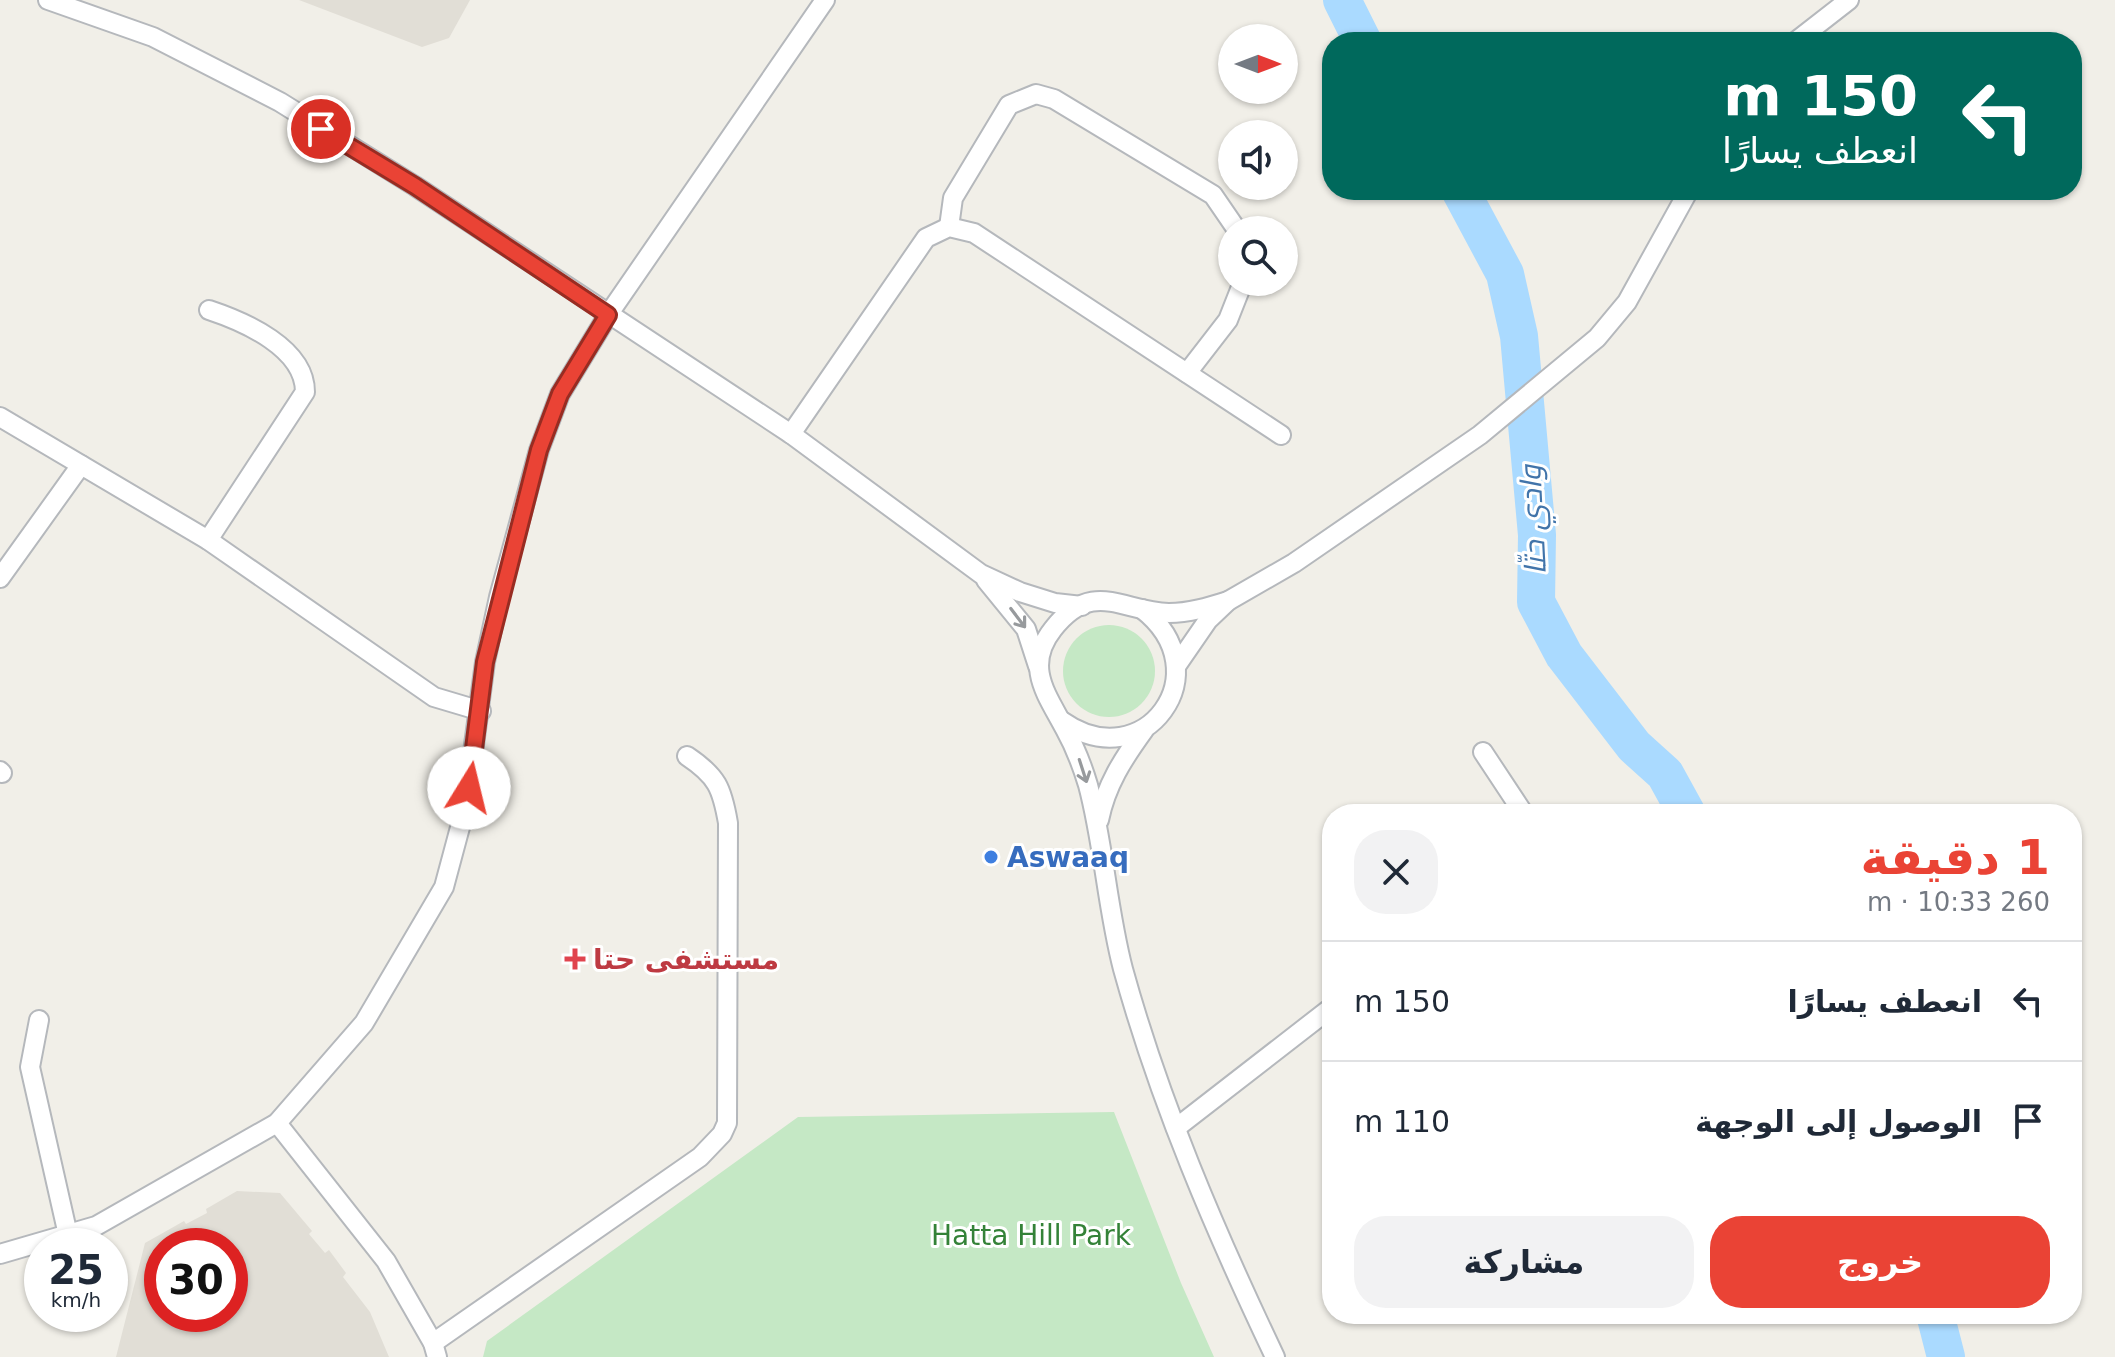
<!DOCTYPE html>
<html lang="ar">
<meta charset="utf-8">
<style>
body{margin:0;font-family:"DejaVu Sans",Cairo,sans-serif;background:#f2f2f3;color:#1f2937;direction:rtl;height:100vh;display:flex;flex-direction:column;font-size:30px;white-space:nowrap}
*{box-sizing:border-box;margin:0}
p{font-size:26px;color:#747a83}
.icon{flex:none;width:44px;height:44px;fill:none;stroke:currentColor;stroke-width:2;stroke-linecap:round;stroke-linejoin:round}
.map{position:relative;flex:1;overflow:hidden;direction:ltr}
.details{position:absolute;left:1322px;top:804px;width:760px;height:520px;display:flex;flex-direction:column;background:#fff;border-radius:32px;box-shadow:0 2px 6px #0004;direction:rtl}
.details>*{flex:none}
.guide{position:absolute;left:1322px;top:32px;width:760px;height:168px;border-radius:32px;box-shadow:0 2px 6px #0004;direction:rtl;background:#00695c;color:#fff;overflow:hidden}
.needle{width:52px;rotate:90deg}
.buttons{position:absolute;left:1218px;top:24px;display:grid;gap:16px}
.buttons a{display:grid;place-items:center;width:80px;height:80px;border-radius:50%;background:#fff;box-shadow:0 2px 6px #0004;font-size:40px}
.speed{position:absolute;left:24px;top:1228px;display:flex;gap:16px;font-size:40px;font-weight:700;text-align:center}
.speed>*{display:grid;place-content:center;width:104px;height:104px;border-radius:50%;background:#fff;box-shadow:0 2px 6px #0004;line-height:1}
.speed small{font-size:20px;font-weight:400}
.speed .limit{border:12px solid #d22;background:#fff;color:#111}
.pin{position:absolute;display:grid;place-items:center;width:68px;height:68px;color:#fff;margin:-34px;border:4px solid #fff;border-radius:50%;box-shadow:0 2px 8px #0007}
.me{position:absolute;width:88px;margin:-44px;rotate:9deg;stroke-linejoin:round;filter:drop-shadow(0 0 6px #0008)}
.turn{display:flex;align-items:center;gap:28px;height:168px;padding:0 32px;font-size:36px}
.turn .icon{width:104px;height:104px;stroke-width:2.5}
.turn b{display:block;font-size:56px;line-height:68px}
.round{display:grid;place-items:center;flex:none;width:84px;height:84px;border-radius:32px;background:#f2f2f3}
.headline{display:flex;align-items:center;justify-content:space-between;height:136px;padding:0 32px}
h1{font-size:48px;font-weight:700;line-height:60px;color:#ea4335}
.button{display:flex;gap:16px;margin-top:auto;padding:16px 32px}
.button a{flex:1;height:92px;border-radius:32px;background:#ea4335;color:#fff;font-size:32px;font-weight:700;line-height:92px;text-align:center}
.button a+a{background:#f2f2f3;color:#1f2937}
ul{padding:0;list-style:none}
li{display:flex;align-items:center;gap:24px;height:120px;padding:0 32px;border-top:2px solid #e0e1e3}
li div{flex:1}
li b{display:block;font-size:30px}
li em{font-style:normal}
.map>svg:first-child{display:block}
.education{fill:#e1ded6;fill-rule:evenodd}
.green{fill:#c5e8c5}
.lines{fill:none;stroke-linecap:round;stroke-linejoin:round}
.river{stroke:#aadaff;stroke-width:38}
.street-casing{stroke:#b5b8bc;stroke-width:22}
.street{stroke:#fff;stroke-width:18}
.oneway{stroke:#979a9d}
.route-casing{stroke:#982c22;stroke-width:20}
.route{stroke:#ea4335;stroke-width:14}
.shop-dot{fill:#3f7fe0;stroke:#fff;stroke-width:3}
.health-dot{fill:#e0444e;stroke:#fff;stroke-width:3}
.labels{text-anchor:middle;stroke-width:6;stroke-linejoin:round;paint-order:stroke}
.shop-label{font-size:28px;font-weight:bold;fill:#366cbe;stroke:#fff;text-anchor:start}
.health-label{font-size:28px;font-weight:bold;fill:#be3a42;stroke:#fff;text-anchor:start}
.park-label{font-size:28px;fill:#348238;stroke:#fff}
.water-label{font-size:30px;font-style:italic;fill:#4174aa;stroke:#fff}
</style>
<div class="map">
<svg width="2115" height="1357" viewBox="0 0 2115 1357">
<rect width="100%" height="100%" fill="#f1efe8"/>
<g class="education">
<path d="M299 0H470L449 38 422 47Z"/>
<path d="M237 1191 280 1193 312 1231 309 1234 325 1253 329 1250 346 1273 343 1277 370 1312 389 1357H116L145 1243 184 1221 186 1224 207 1213 206 1209ZM162 1246H230V1314H162Z"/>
</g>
<g class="green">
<circle cx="1109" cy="671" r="46"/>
<path d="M1114 1112 1181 1283 1214 1357H483L487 1341 798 1117Z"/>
</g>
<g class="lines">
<g class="river">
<path d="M1342 0 1363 42"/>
<path d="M1460 190 1505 274 1519 336 1537 535 1536 602 1564 655 1634 746 1665 774 1687 814"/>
<path d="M1935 1314 1946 1357"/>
</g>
<defs>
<g id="street">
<path d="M48 0 153 37 280 102 415 186 791 434 981 574 1020 592 1055 603 1082 606"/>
<path d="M1795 42 1849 0"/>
<path d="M949 227 953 198 1009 105 1036 94 1054 99 1213 195 1237 230"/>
<path d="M1187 373 1228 320 1243 282"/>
<path d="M0 417 208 540 434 697 481 711"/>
<path d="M791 434 926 238 949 227 974 233 1281 435"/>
<path d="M208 540 305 392C305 348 245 322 209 310"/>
<path d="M0 578 81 465"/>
<path d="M986 580 1026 629 1038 666"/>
<path d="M1228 601C1209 607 1189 613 1169 613 1122 612 1093 578 1053 629 1023 667 1048 696 1065 729 1075 747 1082 765 1088 785 1104 845 1107 908 1123 969 1160 1103 1215 1231 1275 1357"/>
<path d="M1177 665 1208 620 1228 601 1294 563 1480 435 1597 338 1627 302 1689 190"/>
<path d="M1062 721C1144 779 1223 672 1142 609"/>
<path d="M1483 752 1524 814"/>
<path d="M0 771 2 773"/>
<path d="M1099 820C1106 785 1123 759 1144 730"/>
<path d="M39 1020 30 1067 68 1235"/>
<path d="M277 1123 386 1261 433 1343 437 1357"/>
<path d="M1176 1128 1332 1007"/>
<path d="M0 1254 96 1226 277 1123 364 1023 444 887 466 805 485 662 499 597 539 450 560 394 608 315 825 0"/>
<path d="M433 1343 700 1157 722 1134 727 1123 728 823C722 788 717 776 687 756"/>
</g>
</defs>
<use href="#street" class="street-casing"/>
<use href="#street" class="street"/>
</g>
<defs><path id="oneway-shaft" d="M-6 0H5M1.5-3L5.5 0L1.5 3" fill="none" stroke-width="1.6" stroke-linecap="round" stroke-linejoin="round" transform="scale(2)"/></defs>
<g class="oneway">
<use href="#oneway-shaft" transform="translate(1018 618) rotate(53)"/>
<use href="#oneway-shaft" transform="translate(1083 771) rotate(72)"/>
</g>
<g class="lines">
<defs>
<path id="route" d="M321 129 415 186 608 315 560 394 539 450 485 662 469 788"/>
</defs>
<use href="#route" class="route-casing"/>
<use href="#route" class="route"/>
</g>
<circle class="shop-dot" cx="991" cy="857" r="8"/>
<path class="health-dot" d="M571 947h8v8h8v8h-8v8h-8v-8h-8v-8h8z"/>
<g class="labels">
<g class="shop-label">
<text x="1007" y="867">Aswaaq</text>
</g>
<g class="health-label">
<text x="593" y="969">مستشفى حتا</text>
</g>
<g class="park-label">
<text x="1031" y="1245">Hatta Hill Park</text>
</g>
<g class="water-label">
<text transform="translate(1533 520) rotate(-93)" y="10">وادي حتّا</text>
</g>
</g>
</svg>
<div class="buttons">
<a><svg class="needle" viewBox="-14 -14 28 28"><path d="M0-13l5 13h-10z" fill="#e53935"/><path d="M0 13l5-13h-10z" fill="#747a83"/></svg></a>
<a><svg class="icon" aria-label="sound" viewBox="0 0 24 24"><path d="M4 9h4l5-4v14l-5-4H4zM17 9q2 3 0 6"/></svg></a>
<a><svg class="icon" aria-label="search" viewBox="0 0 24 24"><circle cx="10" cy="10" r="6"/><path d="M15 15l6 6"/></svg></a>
</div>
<div class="speed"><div>25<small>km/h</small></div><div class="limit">30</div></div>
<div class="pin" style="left:321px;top:129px;background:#d93025"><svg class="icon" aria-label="arrive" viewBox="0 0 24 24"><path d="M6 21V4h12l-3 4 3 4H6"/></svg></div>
<svg class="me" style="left:469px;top:788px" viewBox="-20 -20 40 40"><circle r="19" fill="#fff"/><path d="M0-13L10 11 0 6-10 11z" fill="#ea4335"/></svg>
<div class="guide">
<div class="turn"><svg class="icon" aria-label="left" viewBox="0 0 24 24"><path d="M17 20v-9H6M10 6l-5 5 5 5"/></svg><div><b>150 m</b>انعطف يسارًا</div></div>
</div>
<section class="details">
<div class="headline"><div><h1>1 دقيقة</h1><p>260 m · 10:33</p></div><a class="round"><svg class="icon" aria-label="close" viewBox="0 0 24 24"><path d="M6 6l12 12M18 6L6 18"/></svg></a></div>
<ul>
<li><svg class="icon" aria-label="left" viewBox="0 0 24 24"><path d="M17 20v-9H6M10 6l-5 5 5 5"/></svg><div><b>انعطف يسارًا</b></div><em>150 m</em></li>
<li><svg class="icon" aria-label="arrive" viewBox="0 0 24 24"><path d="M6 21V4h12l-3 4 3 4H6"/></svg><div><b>الوصول إلى الوجهة</b></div><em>110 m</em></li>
</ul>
<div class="button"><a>خروج</a><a>مشاركة</a></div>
</section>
</div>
